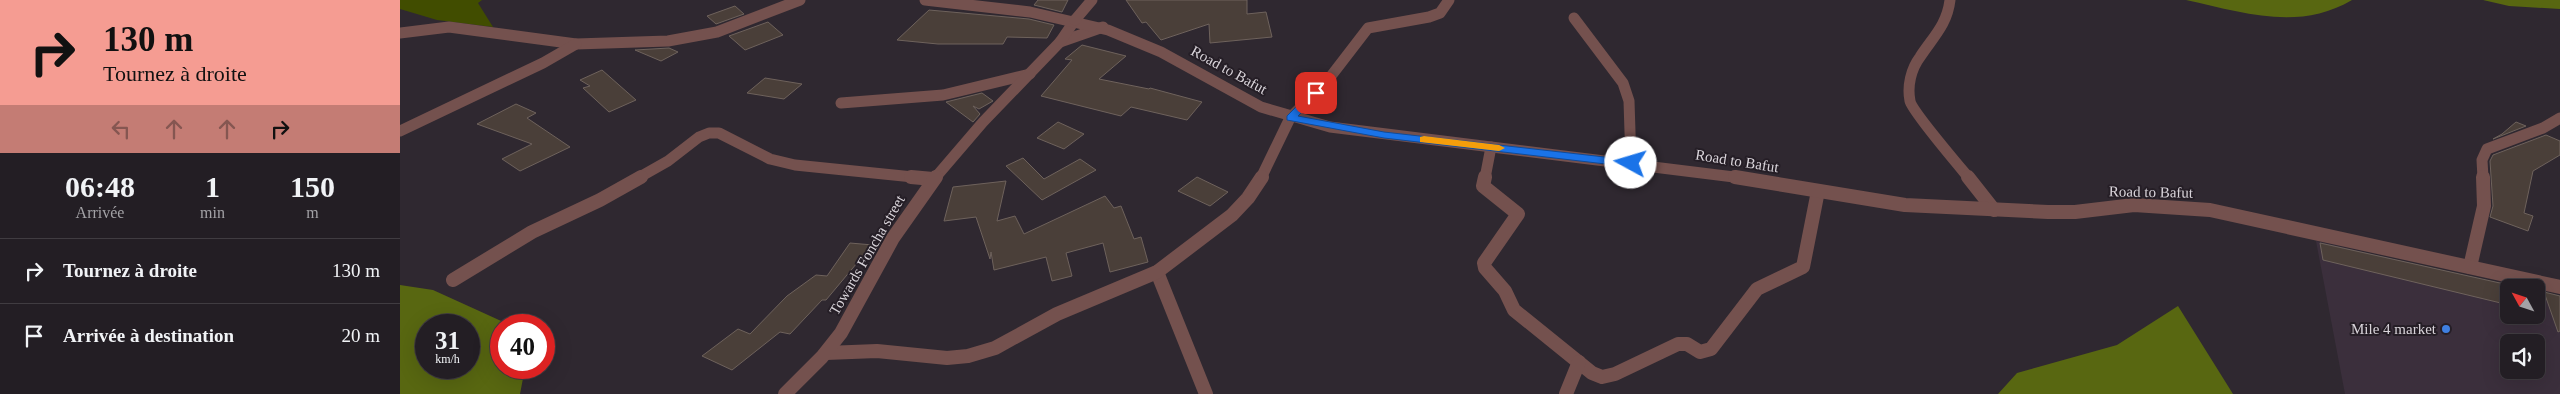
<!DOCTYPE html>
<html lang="fr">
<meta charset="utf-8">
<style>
body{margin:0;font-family:Georgia,serif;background:#2b272c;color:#f1f3f6;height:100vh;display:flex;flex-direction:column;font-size:19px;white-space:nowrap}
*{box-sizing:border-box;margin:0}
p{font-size:16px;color:#a3a2a6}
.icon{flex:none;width:28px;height:28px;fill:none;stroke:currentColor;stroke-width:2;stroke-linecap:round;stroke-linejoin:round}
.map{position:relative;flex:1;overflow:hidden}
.drawer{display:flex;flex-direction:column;background:#231e24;width:400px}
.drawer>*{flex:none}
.top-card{background:#f59c92;color:#111;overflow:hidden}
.needle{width:32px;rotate:310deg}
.tools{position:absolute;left:2100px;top:279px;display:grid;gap:10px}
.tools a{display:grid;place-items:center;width:45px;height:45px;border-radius:8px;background:#231e24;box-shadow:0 5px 20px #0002,0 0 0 1px #403c41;font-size:25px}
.speed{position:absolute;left:15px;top:314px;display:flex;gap:10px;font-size:25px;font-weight:700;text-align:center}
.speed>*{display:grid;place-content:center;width:65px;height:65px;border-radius:50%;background:#231e24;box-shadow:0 5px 20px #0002,0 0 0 1px #403c41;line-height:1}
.speed small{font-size:12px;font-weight:400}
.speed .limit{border:8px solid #d22;background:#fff;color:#111}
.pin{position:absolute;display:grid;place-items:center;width:42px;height:42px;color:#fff;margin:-21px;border-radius:10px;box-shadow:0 2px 8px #0006}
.me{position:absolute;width:55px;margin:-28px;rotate:276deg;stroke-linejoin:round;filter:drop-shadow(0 0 4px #0008)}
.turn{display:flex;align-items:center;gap:18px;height:105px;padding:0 20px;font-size:22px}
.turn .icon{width:65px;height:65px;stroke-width:2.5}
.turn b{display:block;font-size:35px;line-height:42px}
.lanes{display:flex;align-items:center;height:48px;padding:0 20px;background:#0003;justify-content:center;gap:25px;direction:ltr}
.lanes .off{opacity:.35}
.eta{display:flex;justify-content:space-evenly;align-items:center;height:85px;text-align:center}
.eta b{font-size:30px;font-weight:700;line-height:35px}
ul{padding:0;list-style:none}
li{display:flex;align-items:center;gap:15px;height:65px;padding:0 20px;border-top:1px solid #403c41}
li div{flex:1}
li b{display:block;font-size:19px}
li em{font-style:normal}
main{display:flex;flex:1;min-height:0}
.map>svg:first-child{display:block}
.built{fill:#3b2f3c;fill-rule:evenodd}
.green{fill:#414d00}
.forest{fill:#586711;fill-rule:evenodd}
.building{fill:#4a3f39;stroke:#6e625c}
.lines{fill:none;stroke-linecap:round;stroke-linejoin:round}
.minor-far1{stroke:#74514e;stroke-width:11}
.minor{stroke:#74514e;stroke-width:14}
.tertiary-far1{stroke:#74514e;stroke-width:11}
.tertiary{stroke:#74514e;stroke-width:14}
.route{fill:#1a73e8;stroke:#114b97}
.slow{fill:#f59e0b}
.shop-dot{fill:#3f7fe0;stroke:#251e26;stroke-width:2}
.labels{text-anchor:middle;stroke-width:4;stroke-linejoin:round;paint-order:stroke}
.street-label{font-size:15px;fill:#d9d4da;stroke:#251e26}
.poi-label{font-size:15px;fill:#d9d4da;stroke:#251e26;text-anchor:end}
</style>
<main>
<section class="drawer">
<div class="top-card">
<div class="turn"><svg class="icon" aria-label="right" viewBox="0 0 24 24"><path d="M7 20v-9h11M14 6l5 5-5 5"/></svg><div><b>130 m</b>Tournez à droite</div></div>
<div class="lanes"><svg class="icon off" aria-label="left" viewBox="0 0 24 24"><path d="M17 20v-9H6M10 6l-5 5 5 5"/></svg><svg class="icon off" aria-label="ahead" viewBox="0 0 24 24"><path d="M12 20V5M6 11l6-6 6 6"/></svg><svg class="icon off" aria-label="ahead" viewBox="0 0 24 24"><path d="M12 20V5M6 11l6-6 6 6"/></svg><svg class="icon" aria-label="right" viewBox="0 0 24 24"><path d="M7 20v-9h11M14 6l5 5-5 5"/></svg></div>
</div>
<div class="eta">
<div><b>06:48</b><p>Arrivée</p></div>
<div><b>1</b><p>min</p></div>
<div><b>150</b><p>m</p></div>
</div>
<ul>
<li><svg class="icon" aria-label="right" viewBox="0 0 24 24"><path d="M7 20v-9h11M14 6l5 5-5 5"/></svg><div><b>Tournez à droite</b></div><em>130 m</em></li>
<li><svg class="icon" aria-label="arrive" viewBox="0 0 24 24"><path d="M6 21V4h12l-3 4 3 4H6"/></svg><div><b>Arrivée à destination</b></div><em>20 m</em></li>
</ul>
</section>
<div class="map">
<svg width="2160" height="394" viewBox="0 0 2160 394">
<rect width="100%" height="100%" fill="#2f2830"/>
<path class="built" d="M1916 241 2114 287 2109 288V315H2136V293L2160 298V394H1945ZM2109 342H2136V370H2109Z"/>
<path class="green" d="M0 0H82L78 3 93 27 37 20 0 9Z"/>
<g class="forest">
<path d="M1786 0H1952C1898 32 1842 12 1786 0Z"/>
<path d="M2083 0H2160V9L2109 6Z"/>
<path d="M0 285 33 290 110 325H101V368H125L120 394H0ZM26 325H69V368H26Z"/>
<path d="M1778 306 1833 394H1598L1617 373 1717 345Z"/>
</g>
<g class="building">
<path d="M638 0H668L662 12 634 5Z"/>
<path d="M726 0H847V14L866 12 872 37 810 43 809 24 761 40 746 22 742 23Z"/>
<path d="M335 6 344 14 316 24 307 16Z"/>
<path d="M529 10 629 19 654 25 647 38 607 37 603 44H538L497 40Z"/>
<path d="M368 22 383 35 345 50 329 36Z"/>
<path d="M682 45 726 56 699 79 749 89 750 88 802 102 787 120 731 107 721 116 641 96 672 60 665 59Z"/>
<path d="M269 48 278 52 261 61 235 50Z"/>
<path d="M202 70 236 100 209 112 183 88 190 86 180 80Z"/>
<path d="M365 78 402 84 384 99 347 93Z"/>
<path d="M582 93 593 101 579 109 573 106 580 114 573 122 546 102Z"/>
<path d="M116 104 136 113 127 118 170 147 120 171 102 159 132 144 77 124Z"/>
<path d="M658 122 684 134 664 149 637 138Z"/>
<path d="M2116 122 2126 126 2093 139 2102 134Z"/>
<path d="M2146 135 2160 141V155L2133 171 2124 213 2133 216 2128 231 2090 217 2093 206 2090 161 2093 155Z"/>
<path d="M623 158 644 179 680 159 696 170 642 200 606 166Z"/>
<path d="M797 177 828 192 810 206 778 191Z"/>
<path d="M606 181 597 221 615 216 624 234 705 196 714 208 721 206 734 239 741 237 748 262 710 272 703 243 666 253 672 276 652 281 646 257 594 270 591 252 590 259 576 217 544 221 553 187Z"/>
<path d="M450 243 473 245 460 263H457L426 300H422L390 334 380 332 332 370 302 356 338 329 350 334 387 296 416 275 427 276Z"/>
<path d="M1920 243 2109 285V305L1923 260Z"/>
<path d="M2144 292 2160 296V331L2158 332Z"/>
</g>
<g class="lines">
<g class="minor-far1">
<path d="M1550 0C1547 25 1533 37 1520 57 1511 69 1507 86 1510 101 1512 111 1559 166 1569 178"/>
<path d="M1174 18 1223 83 1229 101 1231 163"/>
<path d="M0 33 49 27 176 44 268 41 317 32 400 0"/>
<path d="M660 42 703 27"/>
<path d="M441 103 543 95 630 74"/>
<path d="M0 131 143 63 176 44"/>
<path d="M238 178 268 161 299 137 309 133H319L370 159 395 165 523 178"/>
<path d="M535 178 583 122 660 42 675 20"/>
<path d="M861 178 890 118 928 80 968 28 1029 17 1040 13 1049 0"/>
<path d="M1085 178 1091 147"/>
<path d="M2083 178 2082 160 2087 149 2143 128 2160 118"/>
</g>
<g class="minor">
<path d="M511 177 533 179"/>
<path d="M1085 177 1083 186 1118 214 1084 263 1085 268 1105 291 1114 310 1192 373 1202 377 1215 374 1278 344H1287L1300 352 1311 349 1357 289 1403 267 1418 191"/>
<path d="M1568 177 1594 210"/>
<path d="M2070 267 2084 206 2083 177"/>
<path d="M757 272 806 394"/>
<path d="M53 280 132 232 200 200 241 177"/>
<path d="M426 353 477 351 547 358 568 356 595 348 657 314 757 272 832 215 848 198 862 177"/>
<path d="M385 394 422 357 441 333 493 238 536 177"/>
<path d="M1166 394 1179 362"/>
</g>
<g class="tertiary-far1">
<path d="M525 0 630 12 708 30 761 52 861 107 930 127 1342 178"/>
<path d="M675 20 692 0"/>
</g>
<path class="tertiary" d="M1335 177 1505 205 1648 212H1675L1734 205 1810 210 2160 287"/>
</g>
<path class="route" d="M912 91 921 93 898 116 984 132 1231 160 1237 163 1231 167 984 138 887 120V116Z"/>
<path class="slow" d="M1024 136 1099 145 1105 148 1099 151 1020 142V137Z"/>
<circle class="shop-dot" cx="2046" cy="329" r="5"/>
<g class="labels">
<g class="street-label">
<text transform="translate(829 70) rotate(29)" y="5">Road to Bafut</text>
<text transform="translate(1337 161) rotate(9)" y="5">Road to Bafut</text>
<text transform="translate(1751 192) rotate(1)" y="5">Road to Bafut</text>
<text transform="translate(467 255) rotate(-60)" y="5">Towards Foncha street</text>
</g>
<g class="poi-label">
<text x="2036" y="334">Mile 4 market</text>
</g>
</g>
</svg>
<div class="tools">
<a><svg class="needle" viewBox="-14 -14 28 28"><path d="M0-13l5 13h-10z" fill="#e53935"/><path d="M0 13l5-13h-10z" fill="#a3a2a6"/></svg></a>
<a><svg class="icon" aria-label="sound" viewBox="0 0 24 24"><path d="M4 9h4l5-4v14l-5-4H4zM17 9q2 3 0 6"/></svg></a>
</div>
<div class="speed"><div>31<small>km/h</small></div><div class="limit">40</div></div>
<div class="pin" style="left:916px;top:93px;background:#d93025"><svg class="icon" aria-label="arrive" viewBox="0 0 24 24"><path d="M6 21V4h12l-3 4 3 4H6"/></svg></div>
<svg class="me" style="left:1231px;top:163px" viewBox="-20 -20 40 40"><circle r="19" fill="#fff"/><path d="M0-13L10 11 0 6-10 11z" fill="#1a73e8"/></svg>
</div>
</main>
